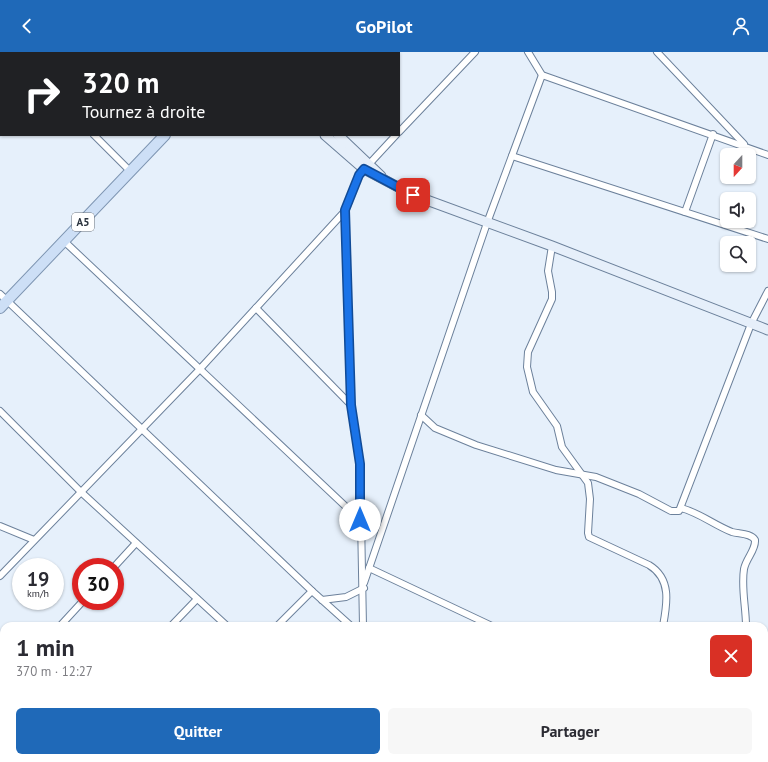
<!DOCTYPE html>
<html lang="fr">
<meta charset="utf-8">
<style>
body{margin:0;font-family:"PT Sans",sans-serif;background:#f7f7f7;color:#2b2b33;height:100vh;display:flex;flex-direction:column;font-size:15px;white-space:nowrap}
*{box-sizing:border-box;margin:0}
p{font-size:13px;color:#7c7c81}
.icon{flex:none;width:22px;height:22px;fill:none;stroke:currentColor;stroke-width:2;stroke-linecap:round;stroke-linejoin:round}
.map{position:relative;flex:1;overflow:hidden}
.drawer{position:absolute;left:0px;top:570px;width:768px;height:140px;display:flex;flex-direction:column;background:#fff;border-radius:12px 12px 0 0;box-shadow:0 1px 3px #0004}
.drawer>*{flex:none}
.banner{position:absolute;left:0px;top:0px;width:400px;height:84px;box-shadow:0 1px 3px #0004;background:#202124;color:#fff;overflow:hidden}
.needle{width:26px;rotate:201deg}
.controls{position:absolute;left:720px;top:96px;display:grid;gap:8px}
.controls a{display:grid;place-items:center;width:36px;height:36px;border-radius:6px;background:#fff;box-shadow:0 1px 3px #0004;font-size:20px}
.speed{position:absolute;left:12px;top:506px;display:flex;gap:8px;font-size:20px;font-weight:700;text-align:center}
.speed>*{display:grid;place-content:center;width:52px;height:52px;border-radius:50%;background:#fff;box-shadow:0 1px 3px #0004;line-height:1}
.speed small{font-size:10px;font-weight:400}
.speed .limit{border:6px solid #d22;background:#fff;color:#111}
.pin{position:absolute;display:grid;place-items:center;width:34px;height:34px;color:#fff;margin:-17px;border-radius:8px;box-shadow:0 2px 6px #0006}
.me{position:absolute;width:44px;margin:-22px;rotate:0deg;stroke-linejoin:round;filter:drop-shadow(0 0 3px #0008)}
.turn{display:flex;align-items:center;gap:14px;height:84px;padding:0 16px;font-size:18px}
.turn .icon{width:52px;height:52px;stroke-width:2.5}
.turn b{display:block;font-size:28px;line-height:34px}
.round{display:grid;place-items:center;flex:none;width:42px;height:42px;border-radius:6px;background:#f7f7f7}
.overview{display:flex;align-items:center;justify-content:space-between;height:68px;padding:0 16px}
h1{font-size:24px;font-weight:800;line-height:30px}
.action{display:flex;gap:8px;margin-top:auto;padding:8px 16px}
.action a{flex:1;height:46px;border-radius:6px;background:#1f69b8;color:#fff;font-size:16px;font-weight:800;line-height:46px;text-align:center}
.action a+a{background:#f7f7f7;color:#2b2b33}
header{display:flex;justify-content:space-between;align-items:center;height:52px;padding:0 16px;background:#1f69b8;color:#fff;font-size:18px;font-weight:800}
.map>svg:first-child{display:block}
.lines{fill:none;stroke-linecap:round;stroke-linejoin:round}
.street-casing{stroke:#6c819b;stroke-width:8}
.secondary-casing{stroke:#6c819b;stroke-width:11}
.primary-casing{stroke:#7e95b2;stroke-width:12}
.street{stroke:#fff;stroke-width:6}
.secondary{stroke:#e6effa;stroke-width:9}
.primary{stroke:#cddff6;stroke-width:10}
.route-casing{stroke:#114b97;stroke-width:10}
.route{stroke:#1a73e8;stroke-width:7}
.labels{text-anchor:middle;stroke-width:3;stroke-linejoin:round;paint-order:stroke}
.shield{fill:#fff;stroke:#6a7078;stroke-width:1}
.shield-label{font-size:11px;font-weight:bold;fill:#2a333e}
</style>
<header><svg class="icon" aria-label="back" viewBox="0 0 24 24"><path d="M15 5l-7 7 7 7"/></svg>GoPilot<svg class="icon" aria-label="person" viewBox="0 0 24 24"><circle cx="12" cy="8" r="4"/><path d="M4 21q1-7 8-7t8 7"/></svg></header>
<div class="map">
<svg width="768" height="710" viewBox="0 0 768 710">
<rect width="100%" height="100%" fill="#e6f0fb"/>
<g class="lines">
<defs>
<g id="street">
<path d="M47 0V1"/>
<path d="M528 0 542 23 768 103"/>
<path d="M657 0 744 92"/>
<path d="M0 1 27 0"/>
<path d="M0 70H1"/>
<path d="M0 80 1 79"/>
<path d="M399 80 475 0"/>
<path d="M94 83 131 120"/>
<path d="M512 104 768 187"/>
<path d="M685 160 713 82"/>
<path d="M65 190 360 468"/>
<path d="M552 194 548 219 552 240V247L528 300 527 315 533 340 557 374 562 395 588 431 590 447 588 481 589 485 649 513C672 527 667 552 663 574"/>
<path d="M0 242 312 539 351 574"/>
<path d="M256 256 351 353"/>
<path d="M0 359 81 440 227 574"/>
<path d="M421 363 435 376 476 393 556 418 596 425 639 442 671 459H679L751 272 768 239"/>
<path d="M681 456C700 461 714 473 732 480 739 482 751 481 755 488 756 498 746 506 744 517 741 536 746 555 746 574"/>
<path d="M0 474 34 488"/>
<path d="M114 515 136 491"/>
<path d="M369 516 492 574"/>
<path d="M0 524 199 318 345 159"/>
<path d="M364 531 487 171 542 23"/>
<path d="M322 548 346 545 364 536"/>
<path d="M60 574 83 549"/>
<path d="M171 574 197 547"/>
<path d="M277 574 312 539"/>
<path d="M363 574 360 412 351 353 345 159 359 123 396 83"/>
<path d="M0 640 4 635"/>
<path d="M0 682 4 686"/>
<path d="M25 706 29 710"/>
<path d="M375 706V710"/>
<path d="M440 706 447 710"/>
<path d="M763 706 768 708"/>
<path d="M42 710 46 706"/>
<path d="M148 710 152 706"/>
<path d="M238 710 244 706"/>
</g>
<g id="secondary">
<path d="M227 0 229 1"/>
<path d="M325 83 364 117 413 143 552 194 768 278"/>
<path d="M338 83 381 124"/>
</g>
<g id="primary">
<path d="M243 1V0"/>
<path d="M0 256 165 83"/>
</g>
</defs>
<use href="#street" class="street-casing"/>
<use href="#secondary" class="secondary-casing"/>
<use href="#primary" class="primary-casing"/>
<use href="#street" class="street"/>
<use href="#secondary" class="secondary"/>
<use href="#primary" class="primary"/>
</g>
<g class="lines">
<defs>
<path id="route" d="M360 468V412L351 353 345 158 359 123 364 117 413 143"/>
</defs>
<use href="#route" class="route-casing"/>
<use href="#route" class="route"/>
</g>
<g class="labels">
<rect class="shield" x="72" y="161" width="22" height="18" rx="3"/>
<g class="shield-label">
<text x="83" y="174">A5</text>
</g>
</g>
</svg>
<div class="controls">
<a><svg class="needle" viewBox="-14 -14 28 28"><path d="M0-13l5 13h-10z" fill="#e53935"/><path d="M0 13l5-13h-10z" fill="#7c7c81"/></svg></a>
<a><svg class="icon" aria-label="sound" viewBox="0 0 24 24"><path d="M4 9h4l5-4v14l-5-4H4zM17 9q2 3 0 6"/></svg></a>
<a><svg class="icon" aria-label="search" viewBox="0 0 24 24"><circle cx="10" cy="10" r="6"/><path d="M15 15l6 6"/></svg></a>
</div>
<div class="speed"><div>19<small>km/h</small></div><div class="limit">30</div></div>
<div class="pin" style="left:413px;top:143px;background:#d93025"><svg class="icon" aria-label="arrive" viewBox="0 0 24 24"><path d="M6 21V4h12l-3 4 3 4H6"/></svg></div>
<svg class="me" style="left:360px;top:468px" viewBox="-20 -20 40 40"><circle r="19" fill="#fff"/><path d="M0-13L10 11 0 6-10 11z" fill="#1a73e8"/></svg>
<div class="banner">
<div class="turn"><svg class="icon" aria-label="right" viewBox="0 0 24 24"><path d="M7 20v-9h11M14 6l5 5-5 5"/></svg><div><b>320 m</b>Tournez à droite</div></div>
</div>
<section class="drawer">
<div class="overview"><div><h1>1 min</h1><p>370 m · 12:27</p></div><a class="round" style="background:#d93025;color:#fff"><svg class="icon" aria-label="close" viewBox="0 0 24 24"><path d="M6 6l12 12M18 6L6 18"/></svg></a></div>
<div class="action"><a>Quitter</a><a>Partager</a></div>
</section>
</div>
